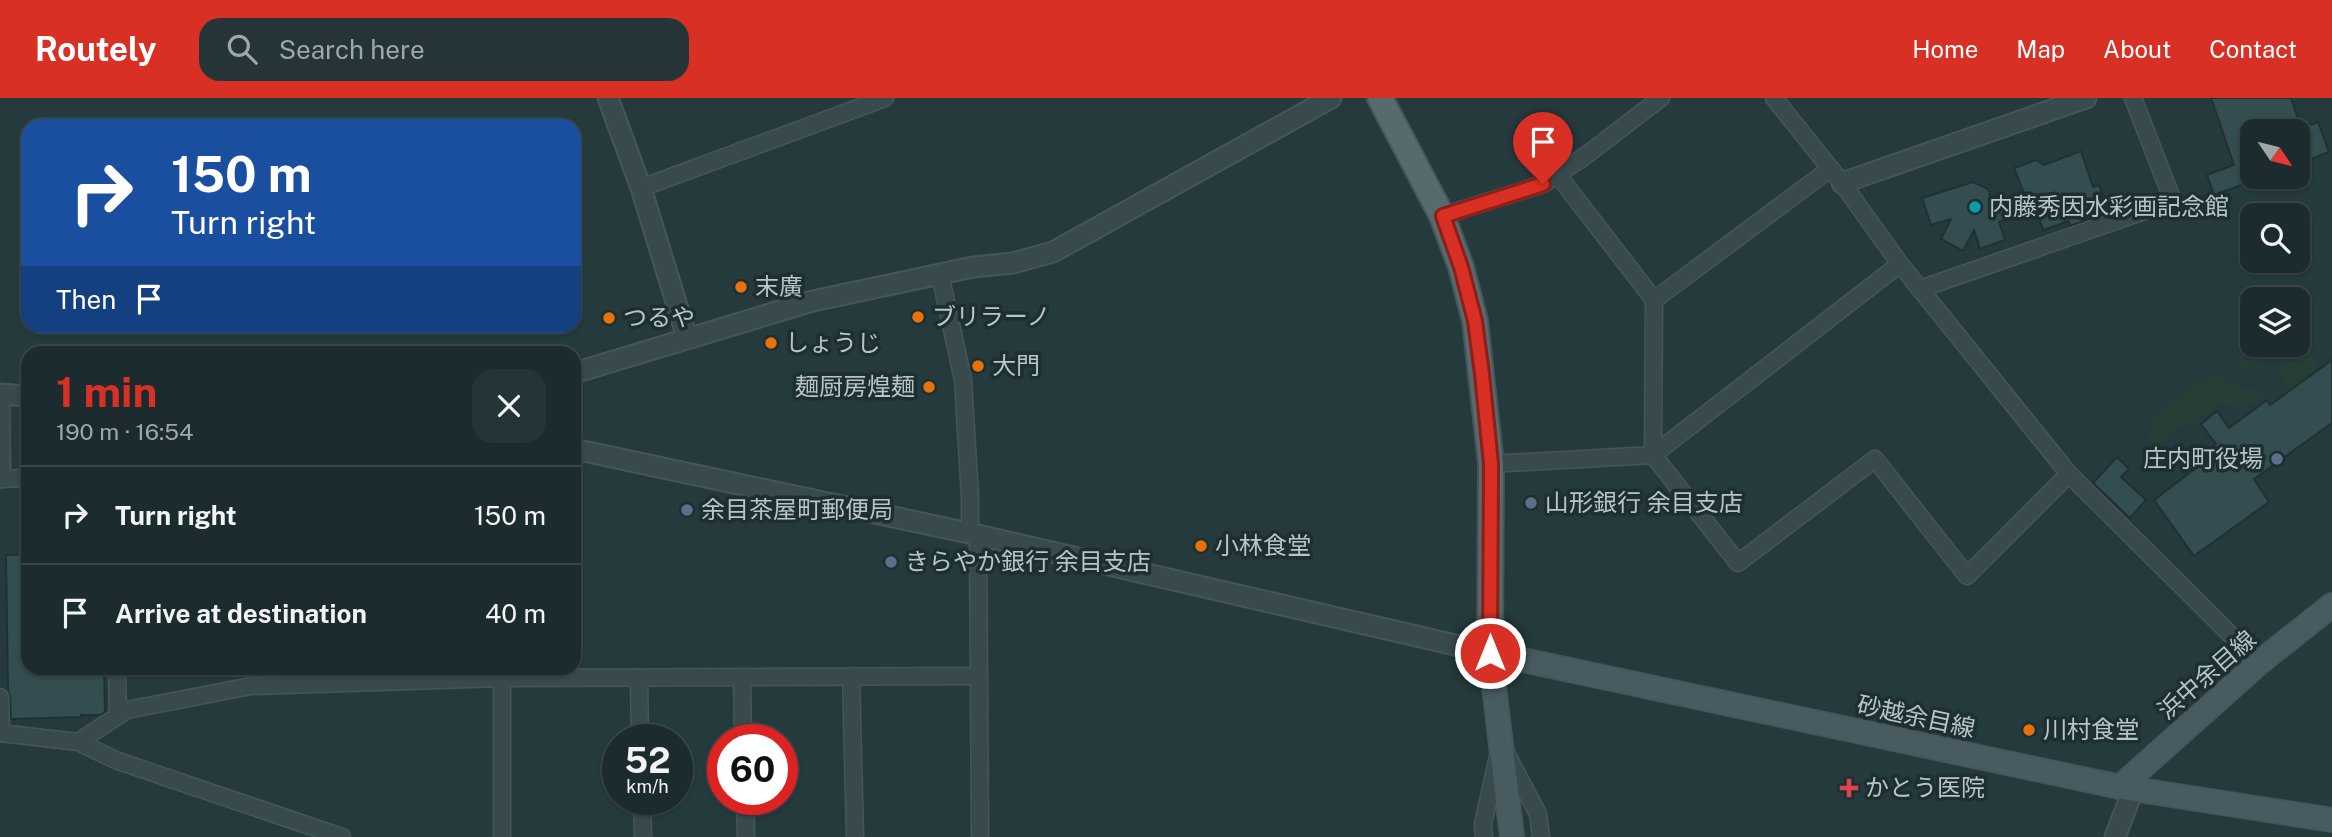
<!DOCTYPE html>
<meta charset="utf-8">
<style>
body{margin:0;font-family:"Public Sans","Noto Sans JP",sans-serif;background:#253436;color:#f1f3f6;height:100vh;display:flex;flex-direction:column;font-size:26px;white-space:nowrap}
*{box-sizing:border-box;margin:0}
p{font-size:23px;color:#a0a7aa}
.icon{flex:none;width:38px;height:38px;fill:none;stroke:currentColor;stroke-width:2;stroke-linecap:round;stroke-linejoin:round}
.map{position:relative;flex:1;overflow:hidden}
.sheet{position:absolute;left:21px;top:248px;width:560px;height:329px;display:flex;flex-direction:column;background:#1c2c2e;border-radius:21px;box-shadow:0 2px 5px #0004,0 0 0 2px #3a484a}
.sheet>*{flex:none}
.banner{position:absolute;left:21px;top:21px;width:560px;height:214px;border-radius:21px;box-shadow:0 2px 5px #0004,0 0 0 2px #3a484a;background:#1a4fa0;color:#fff;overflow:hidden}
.needle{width:46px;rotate:125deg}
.controls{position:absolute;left:2240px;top:21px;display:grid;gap:14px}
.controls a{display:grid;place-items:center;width:70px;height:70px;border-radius:14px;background:#1c2c2e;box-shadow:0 2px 5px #0004,0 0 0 2px #3a484a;font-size:35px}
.speed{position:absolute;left:602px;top:626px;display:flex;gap:14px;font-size:35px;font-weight:700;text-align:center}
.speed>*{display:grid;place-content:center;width:91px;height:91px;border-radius:50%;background:#1c2c2e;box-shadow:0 2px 5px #0004,0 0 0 2px #3a484a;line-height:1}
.speed small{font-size:18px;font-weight:400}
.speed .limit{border:10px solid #d22;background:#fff;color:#111}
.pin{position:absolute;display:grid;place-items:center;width:60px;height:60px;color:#fff;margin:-72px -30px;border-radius:50% 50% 50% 0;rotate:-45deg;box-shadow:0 0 7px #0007}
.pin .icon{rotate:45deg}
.me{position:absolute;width:77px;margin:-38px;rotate:0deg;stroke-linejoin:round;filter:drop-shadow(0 0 5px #0008)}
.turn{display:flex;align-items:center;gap:24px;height:147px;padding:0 35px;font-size:32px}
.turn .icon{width:91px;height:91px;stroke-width:2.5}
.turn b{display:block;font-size:49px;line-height:60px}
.then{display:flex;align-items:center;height:66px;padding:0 35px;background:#0003;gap:14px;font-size:26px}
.round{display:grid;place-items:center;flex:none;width:74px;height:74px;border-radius:21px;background:#253436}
.headline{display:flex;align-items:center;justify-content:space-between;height:119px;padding:0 35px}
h1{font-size:42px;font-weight:700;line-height:52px;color:#d93025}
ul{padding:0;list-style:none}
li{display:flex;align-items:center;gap:21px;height:98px;padding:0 35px;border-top:2px solid #3a484a}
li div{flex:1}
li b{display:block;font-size:26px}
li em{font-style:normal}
header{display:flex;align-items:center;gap:42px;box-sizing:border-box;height:98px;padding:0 35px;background:#d93025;color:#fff}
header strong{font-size:33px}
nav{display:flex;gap:38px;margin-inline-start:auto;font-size:24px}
.search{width:490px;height:63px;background:#253436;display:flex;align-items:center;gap:18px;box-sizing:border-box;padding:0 24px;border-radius:21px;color:#a0a7aa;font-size:26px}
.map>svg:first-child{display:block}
.green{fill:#273e36}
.building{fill:#344d51;stroke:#203134;stroke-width:2}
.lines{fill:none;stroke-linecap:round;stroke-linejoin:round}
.minor-casing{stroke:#455659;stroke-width:19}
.tertiary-casing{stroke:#455659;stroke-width:23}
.secondary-casing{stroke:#455659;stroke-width:26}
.primary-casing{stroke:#455659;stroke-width:28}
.minor{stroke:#394a4d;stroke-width:16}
.tertiary{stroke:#394a4d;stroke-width:19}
.secondary{stroke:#475b60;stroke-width:23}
.primary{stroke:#576a6d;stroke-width:24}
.route-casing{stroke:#8d1f18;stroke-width:18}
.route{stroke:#d93025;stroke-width:12}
.culture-dot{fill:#0f9aa8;stroke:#1e2f32;stroke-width:2.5}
.food-dot{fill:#e8710a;stroke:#1e2f32;stroke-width:2.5}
.service-dot{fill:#5c6f8a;stroke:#1e2f32;stroke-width:2.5}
.health-dot{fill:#e0444e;stroke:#1e2f32;stroke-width:2.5}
.labels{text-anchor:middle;stroke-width:7;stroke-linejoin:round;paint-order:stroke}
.poi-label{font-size:24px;fill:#b5c5c8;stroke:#1e2f32;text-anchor:start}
.street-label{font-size:24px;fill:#b5c5c8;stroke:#1e2f32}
</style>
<header>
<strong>Routely</strong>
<div class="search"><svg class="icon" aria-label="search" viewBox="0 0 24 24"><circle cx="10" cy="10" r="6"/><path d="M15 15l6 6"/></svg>Search here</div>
<nav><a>Home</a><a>Map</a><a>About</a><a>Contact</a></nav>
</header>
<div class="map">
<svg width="2332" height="739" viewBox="0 0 2332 739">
<rect width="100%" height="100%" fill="#253a3d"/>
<g class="green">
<path d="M2254 247H2280L2247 273H2243L2238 269 2237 263 2240 257Z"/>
<path d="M2308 252 2317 261 2318 270 2291 292 2276 274Z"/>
<path d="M2213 277C2229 277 2235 298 2256 289L2264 300C2250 309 2237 313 2222 305L2185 332 2179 328 2156 347 2152 349 2146 346 2156 315 2203 281Z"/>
</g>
<g class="building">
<path d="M2211 0H2291L2301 30 2318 24 2329 54 2298 66V33H2252V83L2214 97 2207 77 2234 67Z"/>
<path d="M2081 53 2093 89 2099 87 2108 114 2070 128 2069 123 2043 132 2036 112 1999 124 2005 142 1980 151 1974 132 1963 153 1941 141 1951 121 1931 127 1922 100 1973 84 1988 91 1996 113 2026 100 2014 70 2036 62 2044 67Z"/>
<path d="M2332 262V325L2254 381 2269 404 2194 458 2154 402 2209 360 2204 354 2216 346 2201 326 2217 313 2229 330 2267 302 2270 307Z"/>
<path d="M2117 359 2129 371 2121 379 2146 402 2130 420 2093 385Z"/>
<path d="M6 457H28V570H104L105 614 100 617H81V619L11 621 10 599 8 593Z"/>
</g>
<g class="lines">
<defs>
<g id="minor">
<path d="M1774 0 1842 85 1900 166 2069 376 2259 565"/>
<path d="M1557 76 1654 202 1653 357 1738 465 1875 361 1967 478 2069 376"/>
<path d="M641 90 885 0"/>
<path d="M1442 118 1543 86 1585 58 1661 0"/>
<path d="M940 176 963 282 970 399V435"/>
<path d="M1920 191 2173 103 2133 0"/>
<path d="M1654 202 1830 71"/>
<path d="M1 296 2 381"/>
<path d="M1491 366 1653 357 1900 166"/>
<path d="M0 381 28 380"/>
<path d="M978 437 980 739"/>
<path d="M117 570 118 618"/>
<path d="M502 570V739"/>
<path d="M851 578 855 739"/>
<path d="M742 579 743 642"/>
<path d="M639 580 640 642"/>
<path d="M0 599 1 635"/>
<path d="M0 635 78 644 118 663 342 739"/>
<path d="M78 644 127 612 251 588 502 580 978 578"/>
<path d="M1506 655 1538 716 1541 739"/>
<path d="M642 702 643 739"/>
<path d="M745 702 746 739"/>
<path d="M1484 739 1483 726 1498 658"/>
</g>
<g id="tertiary">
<path d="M608 0 641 90 687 240"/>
<path d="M1842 85 2086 0"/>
<path d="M574 275 813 203 973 169 1013 165 1053 154 1331 0"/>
<path d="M0 296 28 298"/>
<path d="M574 351 978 437 1490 555"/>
<path d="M2115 739 2133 692"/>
</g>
<g id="secondary">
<path d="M2120 689 2259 565 2332 507"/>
<path d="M1512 739 1490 555 2120 689 2332 722"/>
</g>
<path id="primary" d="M1380 0 1442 118 1461 169 1475 223 1491 366 1490 555"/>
</defs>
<use href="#minor" class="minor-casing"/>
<use href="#tertiary" class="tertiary-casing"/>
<use href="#secondary" class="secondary-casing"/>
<use href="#primary" class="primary-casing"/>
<use href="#minor" class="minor"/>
<use href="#tertiary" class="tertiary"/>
<use href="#secondary" class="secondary"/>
<use href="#primary" class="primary"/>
</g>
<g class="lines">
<defs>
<path id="route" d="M1490 555 1491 366 1482 276 1475 223 1461 169 1443 118 1543 86"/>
</defs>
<use href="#route" class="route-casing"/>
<use href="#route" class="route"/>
</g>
<circle class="culture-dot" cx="1975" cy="109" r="7"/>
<g class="food-dot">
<circle cx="741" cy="189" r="7"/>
<circle cx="918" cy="219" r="7"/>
<circle cx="609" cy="220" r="7"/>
<circle cx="771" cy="245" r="7"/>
<circle cx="978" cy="268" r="7"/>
<circle cx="929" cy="289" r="7"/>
<circle cx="1201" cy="448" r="7"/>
<circle cx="2029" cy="632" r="7"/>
</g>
<g class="service-dot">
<circle cx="2277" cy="361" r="7"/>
<circle cx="1531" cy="405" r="7"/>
<circle cx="687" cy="412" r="7"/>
<circle cx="891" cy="464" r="7"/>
</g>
<path class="health-dot" d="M1845.5 679.5h7v7h7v7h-7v7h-7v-7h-7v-7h7z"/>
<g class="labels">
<g class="poi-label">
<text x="1989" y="117">内藤秀因水彩画記念館</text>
<text x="755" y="197">末廣</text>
<text x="932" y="227">ブリラーノ</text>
<text x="623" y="228">つるや</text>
<text x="785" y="253">しょうじ</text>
<text x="992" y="276">大門</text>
<text x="915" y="297" text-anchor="end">麺厨房煌麺</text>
<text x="2263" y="369" text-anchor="end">庄内町役場</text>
<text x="1545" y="413">山形銀行 余目支店</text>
<text x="701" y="420">余目茶屋町郵便局</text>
<text x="1215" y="456">小林食堂</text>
<text x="905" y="472">きらやか銀行 余目支店</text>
<text x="2043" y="640">川村食堂</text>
<text x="1865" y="698">かとう医院</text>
</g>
<g class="street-label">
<text transform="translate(2207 577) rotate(-41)" y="8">浜中余目線</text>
<text transform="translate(1916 619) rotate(12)" y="8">砂越余目線</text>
</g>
</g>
</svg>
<div class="controls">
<a><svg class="needle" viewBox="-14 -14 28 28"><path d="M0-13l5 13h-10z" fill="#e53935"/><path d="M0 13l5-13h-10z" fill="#a0a7aa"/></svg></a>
<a><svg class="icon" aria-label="search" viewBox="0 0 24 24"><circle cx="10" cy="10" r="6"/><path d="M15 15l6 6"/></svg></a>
<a><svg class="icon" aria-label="layers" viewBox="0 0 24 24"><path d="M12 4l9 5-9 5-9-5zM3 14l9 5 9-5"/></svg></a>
</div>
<div class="speed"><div>52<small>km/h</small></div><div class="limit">60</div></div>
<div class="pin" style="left:1543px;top:86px;background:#d93025"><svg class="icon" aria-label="arrive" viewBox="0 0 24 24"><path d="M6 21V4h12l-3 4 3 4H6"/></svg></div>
<svg class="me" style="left:1490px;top:555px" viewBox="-20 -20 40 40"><circle r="17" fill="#d93025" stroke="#fff" stroke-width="3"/><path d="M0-11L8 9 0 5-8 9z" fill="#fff"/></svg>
<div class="banner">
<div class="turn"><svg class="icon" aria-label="right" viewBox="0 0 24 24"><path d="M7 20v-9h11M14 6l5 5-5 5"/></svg><div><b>150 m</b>Turn right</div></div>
<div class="then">Then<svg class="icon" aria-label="arrive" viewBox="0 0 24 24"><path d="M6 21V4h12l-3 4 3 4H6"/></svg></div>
</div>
<section class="sheet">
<div class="headline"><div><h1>1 min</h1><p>190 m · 16:54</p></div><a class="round"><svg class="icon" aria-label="close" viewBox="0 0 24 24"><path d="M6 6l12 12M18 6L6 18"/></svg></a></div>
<ul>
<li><svg class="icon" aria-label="right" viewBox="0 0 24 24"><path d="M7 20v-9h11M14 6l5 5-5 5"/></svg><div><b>Turn right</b></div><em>150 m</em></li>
<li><svg class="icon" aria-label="arrive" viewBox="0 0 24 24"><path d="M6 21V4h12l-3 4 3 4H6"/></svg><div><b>Arrive at destination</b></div><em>40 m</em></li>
</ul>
</section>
</div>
